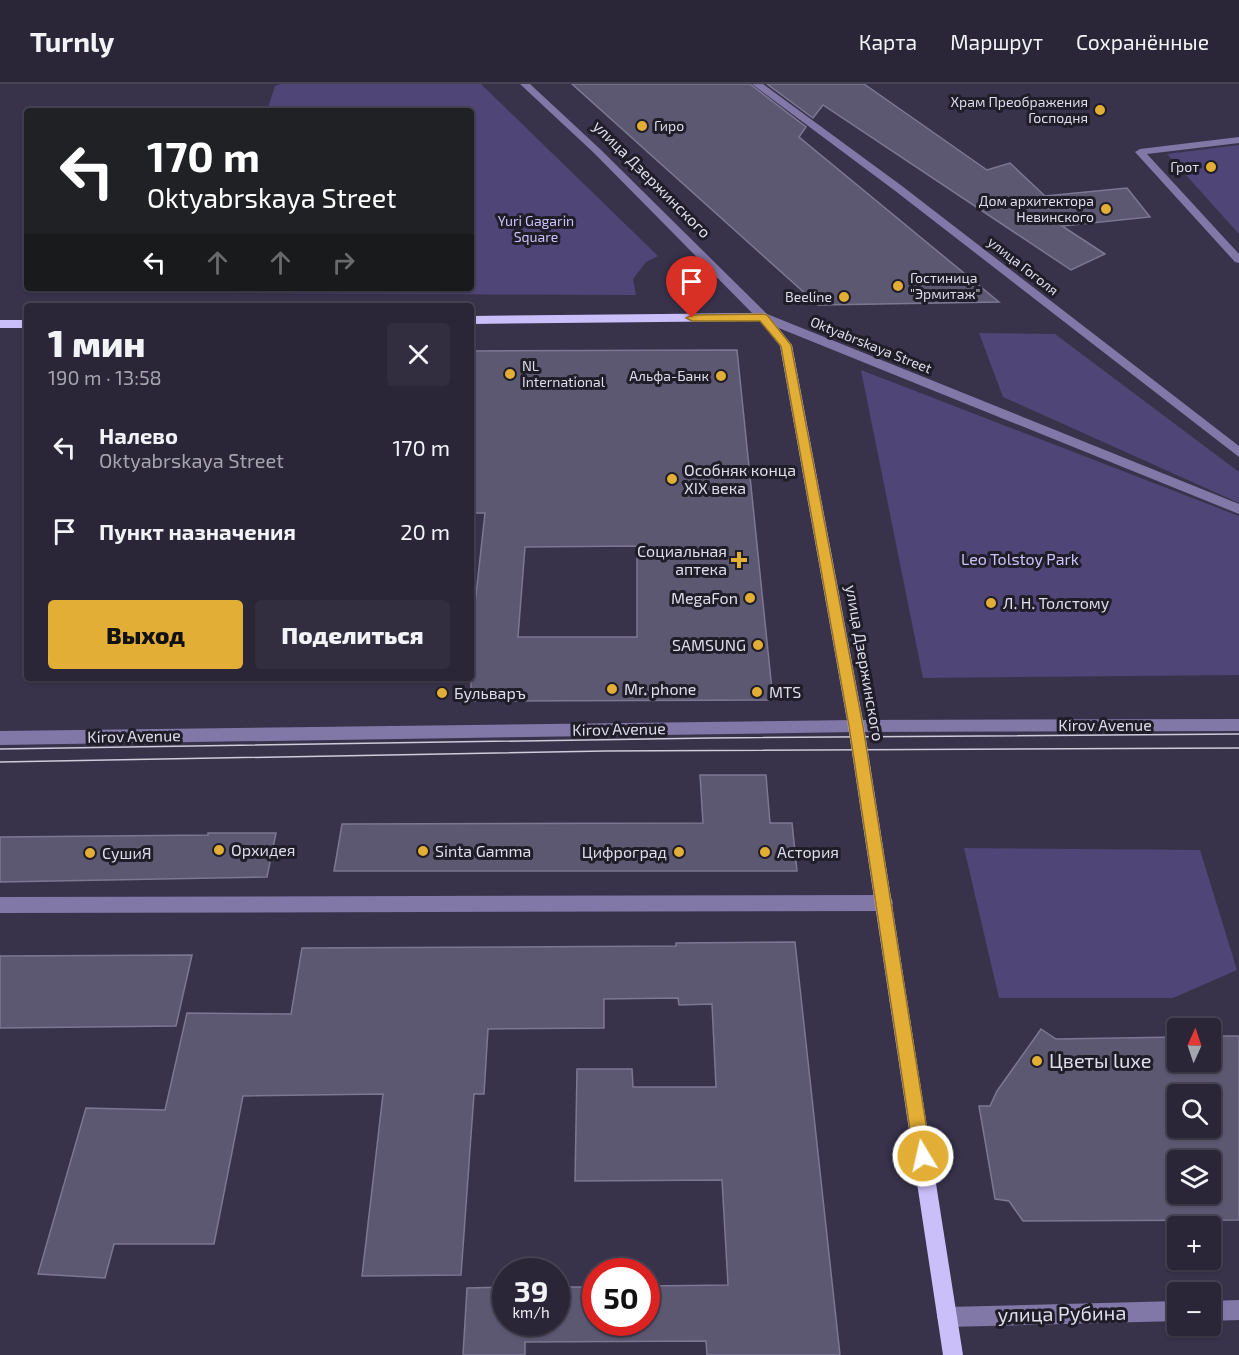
<!DOCTYPE html>
<html lang="ru">
<meta charset="utf-8">
<style>
body{margin:0;font-family:"Exo 2",sans-serif;background:#322e40;color:#f1f3f6;height:100vh;display:flex;flex-direction:column;font-size:22px;white-space:nowrap}
*{box-sizing:border-box;margin:0}
p{font-size:20px;color:#a5a5ae}
.icon{flex:none;width:33px;height:33px;fill:none;stroke:currentColor;stroke-width:2;stroke-linecap:round;stroke-linejoin:round}
.map{position:relative;flex:1;overflow:hidden}
.sheet{position:absolute;left:24px;top:219px;width:450px;height:378px;display:flex;flex-direction:column;background:#2a2638;border-radius:6px;box-shadow:0 2px 4px #0004,0 0 0 2px #464353}
.sheet>*{flex:none}
.top-card{position:absolute;left:24px;top:24px;width:450px;height:183px;border-radius:6px;box-shadow:0 2px 4px #0004,0 0 0 2px #464353;background:#202124;color:#fff;overflow:hidden}
.needle{width:39px;rotate:3deg}
.fabs{position:absolute;left:1167px;top:934px;display:grid;gap:12px}
.fabs a{display:grid;place-items:center;width:54px;height:54px;border-radius:6px;background:#2a2638;box-shadow:0 2px 4px #0004,0 0 0 2px #464353;font-size:30px}
.speed{position:absolute;left:492px;top:1174px;display:flex;gap:12px;font-size:30px;font-weight:700;text-align:center}
.speed>*{display:grid;place-content:center;width:78px;height:78px;border-radius:50%;background:#2a2638;box-shadow:0 2px 4px #0004,0 0 0 2px #464353;line-height:1}
.speed small{font-size:15px;font-weight:400}
.speed .limit{border:9px solid #d22;background:#fff;color:#111}
.pin{position:absolute;display:grid;place-items:center;width:51px;height:51px;color:#fff;margin:-62px -26px;border-radius:50% 50% 50% 0;rotate:-45deg;box-shadow:0 0 6px #0007}
.pin .icon{rotate:45deg}
.me{position:absolute;width:66px;margin:-33px;rotate:351deg;stroke-linejoin:round;filter:drop-shadow(0 0 4px #0008)}
.turn{display:flex;align-items:center;gap:21px;height:126px;padding:0 24px;font-size:27px}
.turn .icon{width:78px;height:78px;stroke-width:2.5}
.turn b{display:block;font-size:42px;line-height:51px}
.lanes{display:flex;align-items:center;height:57px;padding:0 24px;background:#0003;justify-content:center;gap:30px;direction:ltr}
.lanes .off{opacity:.35}
.round{display:grid;place-items:center;flex:none;width:63px;height:63px;border-radius:6px;background:#322e40}
.overview{display:flex;align-items:center;justify-content:space-between;height:102px;padding:0 24px}
h1{font-size:36px;font-weight:800;line-height:45px}
.cta{display:flex;gap:12px;margin-top:auto;padding:12px 24px}
.cta a{flex:1;height:69px;border-radius:6px;background:#e3ae35;color:#111;font-size:24px;font-weight:800;line-height:69px;text-align:center}
.cta a+a{background:#322e40;color:#f1f3f6}
ul{padding:0;list-style:none}
li{display:flex;align-items:center;gap:18px;height:84px;padding:0 24px}
li div{flex:1}
li b{display:block;font-size:22px}
li em{font-style:normal}
header{display:flex;align-items:center;gap:36px;box-sizing:border-box;height:84px;padding:0 30px;background:#2a2638;border-bottom:2px solid #464353}
header strong{font-size:28px}
nav{display:flex;gap:33px;margin-inline-start:auto;font-size:21px}
.map>svg:first-child{display:block}
.green{fill:#504577}
.building{fill:#5d5872;stroke:#7c7792;stroke-width:1.5;fill-rule:evenodd}
.lines{fill:none;stroke-linecap:round;stroke-linejoin:round}
.minor{fill:#8278a8;fill-rule:evenodd}
.major{fill:#cabff9;fill-rule:evenodd}
.tram{stroke:#cecbdb;stroke-width:1.5}
.route{fill:#e3ae35;stroke:#947122;stroke-width:1.5}
.poi-dot{fill:#e3ae35;stroke:#1f1d27;stroke-width:2}
.labels{text-anchor:middle;stroke-width:6;stroke-linejoin:round;paint-order:stroke}
.far-poi-label{font-size:14px;fill:#dfdcec;stroke:#1f1d27;text-anchor:end}
.far-park-label{font-size:14px;fill:#cdc2fa;stroke:#1f1d27}
.far-street-label{font-size:14px;fill:#dfdcec;stroke:#1f1d27}
.street-label{font-size:16px;fill:#dfdcec;stroke:#1f1d27}
.poi-label{font-size:16px;fill:#dfdcec;stroke:#1f1d27;text-anchor:start}
.park-label{font-size:16px;fill:#cdc2fa;stroke:#1f1d27}
.near-poi-label{font-size:20px;fill:#dfdcec;stroke:#1f1d27;text-anchor:start}
.near-street-label{font-size:20px;fill:#dfdcec;stroke:#1f1d27}
</style>
<header>
<strong>Turnly</strong>
<nav><a>Карта</a><a>Маршрут</a><a>Сохранённые</a></nav>
</header>
<div class="map">
<svg width="1239" height="1271" viewBox="0 0 1239 1271">
<rect width="100%" height="100%" fill="#38334b"/>
<g class="green">
<path d="M281 0H481L658 172 646 178 633 195 636 211 208 209 210 204H471V27H267L275 2Z"/>
<path d="M1239 61V150L1167 70Z"/>
<path d="M979 249 1055 250 1239 388V419L1003 313Z"/>
<path d="M861 286 1239 432V591L923 594Z"/>
<path d="M964 764 1200 766 1237 886 1173 914H999Z"/>
</g>
<g class="building">
<path d="M572 0H750L806 43 799 53 999 218 818 221Z"/>
<path d="M767 0H864L987 86 1010 79 1045 112 1127 104 1150 133 1062 142 1105 170 1071 186 823 21 813 34Z"/>
<path d="M737 266 773 616 471 617V556L485 429H471V267ZM637 462V553H518L525 463Z"/>
<path d="M700 691H766L770 739H792L797 787H334L342 740 703 739Z"/>
<path d="M208 749H276L267 793 0 798V753L208 751Z"/>
<path d="M795 858 840 1271H707L706 1257 525 1258V1271H463L467 1204 506 1203V1239H556V1203H596V1239H646V1202L728 1201 722 1096 575 1097 577 985H632L633 1003H716L712 920 679 921 678 914 604 915V944L488 945 484 1010H474L461 1191 362 1192 383 1010 243 1012 214 1160H114L105 1194 38 1190 86 1024 165 1026 187 929 291 930 302 864 676 862V859Z"/>
<path d="M192 871 176 942 0 944V872Z"/>
<path d="M1041 945 1056 955 1178 953V978H1210V952H1239V1136L1023 1137 1009 1117 995 1115 979 1022H990L997 1007ZM1178 1011H1210V1044H1178ZM1178 1077H1210V1110H1178Z"/>
</g>
<g class="lines">
<g class="minor">
<path d="M520 0H530L600 65 767 230 1239 420V430L759 236 594 69Z"/>
<path d="M752 0H763L902 102 1239 362V373L894 106Z"/>
<path d="M1239 53V59L1147 70 1239 170V179L1235 178 1135 68 1140 65Z"/>
<path d="M1239 635V647L856 648 0 661V647L856 636Z"/>
<path d="M885 811 891 813 893 819 891 825 885 827 0 829V813Z"/>
<path d="M1239 1216V1236L1210 1237V1217Z"/>
<path d="M1178 1217V1237L947 1243 940 1240 937 1233 940 1226 947 1223Z"/>
</g>
<g class="major">
<path d="M763 229 767 230 792 261 864 642 963 1271H943L848 642 780 262 760 237 471 240V232Z"/>
<rect x="0" y="236" width="27" height="8"/>
</g>
<g class="tram">
<path d="M0 665 711 654 1239 650"/>
<path d="M0 678 605 667 1239 664"/>
</g>
</g>
<path class="route" d="M763 230 767 231 791 261 863 642 931 1072 929 1078 923 1080 917 1078 914 1072 849 642 781 262 760 237H692L686 234 692 231Z"/>
<g class="poi-dot">
<circle cx="1100" cy="26" r="6"/>
<circle cx="642" cy="42" r="6"/>
<circle cx="1211" cy="83" r="6"/>
<circle cx="1106" cy="125" r="6"/>
<circle cx="898" cy="202" r="6"/>
<circle cx="844" cy="213" r="6"/>
<circle cx="510" cy="290" r="6"/>
<circle cx="721" cy="292" r="6"/>
<circle cx="672" cy="395" r="6"/>
<path d="M736 467h6v6h6v6h-6v6h-6v-6h-6v-6h6z"/>
<circle cx="750" cy="514" r="6"/>
<circle cx="991" cy="519" r="6"/>
<circle cx="758" cy="561" r="6"/>
<circle cx="612" cy="605" r="6"/>
<circle cx="757" cy="608" r="6"/>
<circle cx="442" cy="609" r="6"/>
<circle cx="219" cy="766" r="6"/>
<circle cx="423" cy="767" r="6"/>
<circle cx="679" cy="768" r="6"/>
<circle cx="765" cy="768" r="6"/>
<circle cx="90" cy="769" r="6"/>
<circle cx="1037" cy="977" r="6"/>
</g>
<g class="labels">
<g class="far-poi-label">
<text x="1088" y="23">Храм Преображения<tspan x="1088" dy="16">Господня</tspan></text>
<text x="654" y="47" text-anchor="start">Гиро</text>
<text x="1199" y="88">Грот</text>
<text x="1094" y="122">Дом архитектора<tspan x="1094" dy="16">Невинского</tspan></text>
<text x="910" y="199" text-anchor="start">Гостиница<tspan x="910" dy="16">"Эрмитаж"</tspan></text>
<text x="832" y="218">Beeline</text>
<text x="522" y="287" text-anchor="start">NL<tspan x="522" dy="16">International</tspan></text>
<text x="709" y="297">Альфа-Банк</text>
</g>
<g class="far-park-label">
<text x="536" y="142">Yuri Gagarin<tspan x="536" dy="16">Square</tspan></text>
</g>
<g class="far-street-label">
<text transform="translate(1023 182) rotate(38)" y="5">улица Гоголя</text>
<text transform="translate(871 261) rotate(22)" y="5">Oktyabrskaya Street</text>
</g>
<g class="street-label">
<text transform="translate(652 95) rotate(45)" y="6">улица Дзержинского</text>
<text transform="translate(865 579) rotate(80)" y="6">улица Дзержинского</text>
<text x="1105" y="647">Kirov Avenue</text>
<text transform="translate(619 645) rotate(-1)" y="6">Kirov Avenue</text>
<text transform="translate(134 652) rotate(-1)" y="6">Kirov Avenue</text>
</g>
<g class="poi-label">
<text x="684" y="392">Особняк конца<tspan x="684" dy="18">XIX века</tspan></text>
<text x="727" y="473" text-anchor="end">Социальная<tspan x="727" dy="18">аптека</tspan></text>
<text x="738" y="520" text-anchor="end">MegaFon</text>
<text x="1003" y="525">Л. Н. Толстому</text>
<text x="746" y="567" text-anchor="end">SAMSUNG</text>
<text x="624" y="611">Mr. phone</text>
<text x="769" y="614">MTS</text>
<text x="454" y="615">Бульваръ</text>
<text x="231" y="772">Орхидея</text>
<text x="435" y="773">Sinta Gamma</text>
<text x="667" y="774" text-anchor="end">Цифроград</text>
<text x="777" y="774">Астория</text>
<text x="102" y="775">СушиЯ</text>
</g>
<g class="park-label">
<text x="1020" y="481">Leo Tolstoy Park</text>
</g>
<g class="near-poi-label">
<text x="1049" y="984">Цветы luxe</text>
</g>
<g class="near-street-label">
<text transform="translate(1062 1230) rotate(-1)" y="7">улица Рубина</text>
</g>
</g>
</svg>
<div class="fabs">
<a><svg class="needle" viewBox="-14 -14 28 28"><path d="M0-13l5 13h-10z" fill="#e53935"/><path d="M0 13l5-13h-10z" fill="#a5a5ae"/></svg></a>
<a><svg class="icon" aria-label="search" viewBox="0 0 24 24"><circle cx="10" cy="10" r="6"/><path d="M15 15l6 6"/></svg></a>
<a><svg class="icon" aria-label="layers" viewBox="0 0 24 24"><path d="M12 4l9 5-9 5-9-5zM3 14l9 5 9-5"/></svg></a>
<a>+</a>
<a>−</a>
</div>
<div class="speed"><div>39<small>km/h</small></div><div class="limit">50</div></div>
<div class="pin" style="left:692px;top:234px;background:#d93025"><svg class="icon" aria-label="arrive" viewBox="0 0 24 24"><path d="M6 21V4h12l-3 4 3 4H6"/></svg></div>
<svg class="me" style="left:923px;top:1072px" viewBox="-20 -20 40 40"><circle r="17" fill="#e3ae35" stroke="#fff" stroke-width="3"/><path d="M0-11L8 9 0 5-8 9z" fill="#fff"/></svg>
<div class="top-card">
<div class="turn"><svg class="icon" aria-label="left" viewBox="0 0 24 24"><path d="M17 20v-9H6M10 6l-5 5 5 5"/></svg><div><b>170 m</b>Oktyabrskaya Street</div></div>
<div class="lanes"><svg class="icon" aria-label="left" viewBox="0 0 24 24"><path d="M17 20v-9H6M10 6l-5 5 5 5"/></svg><svg class="icon off" aria-label="ahead" viewBox="0 0 24 24"><path d="M12 20V5M6 11l6-6 6 6"/></svg><svg class="icon off" aria-label="ahead" viewBox="0 0 24 24"><path d="M12 20V5M6 11l6-6 6 6"/></svg><svg class="icon off" aria-label="right" viewBox="0 0 24 24"><path d="M7 20v-9h11M14 6l5 5-5 5"/></svg></div>
</div>
<section class="sheet">
<div class="overview"><div><h1>1 мин</h1><p>190 m · 13:58</p></div><a class="round"><svg class="icon" aria-label="close" viewBox="0 0 24 24"><path d="M6 6l12 12M18 6L6 18"/></svg></a></div>
<ul>
<li><svg class="icon" aria-label="left" viewBox="0 0 24 24"><path d="M17 20v-9H6M10 6l-5 5 5 5"/></svg><div><b>Налево</b><p>Oktyabrskaya Street</p></div><em>170 m</em></li>
<li><svg class="icon" aria-label="arrive" viewBox="0 0 24 24"><path d="M6 21V4h12l-3 4 3 4H6"/></svg><div><b>Пункт назначения</b></div><em>20 m</em></li>
</ul>
<div class="cta"><a>Выход</a><a>Поделиться</a></div>
</section>
</div>
